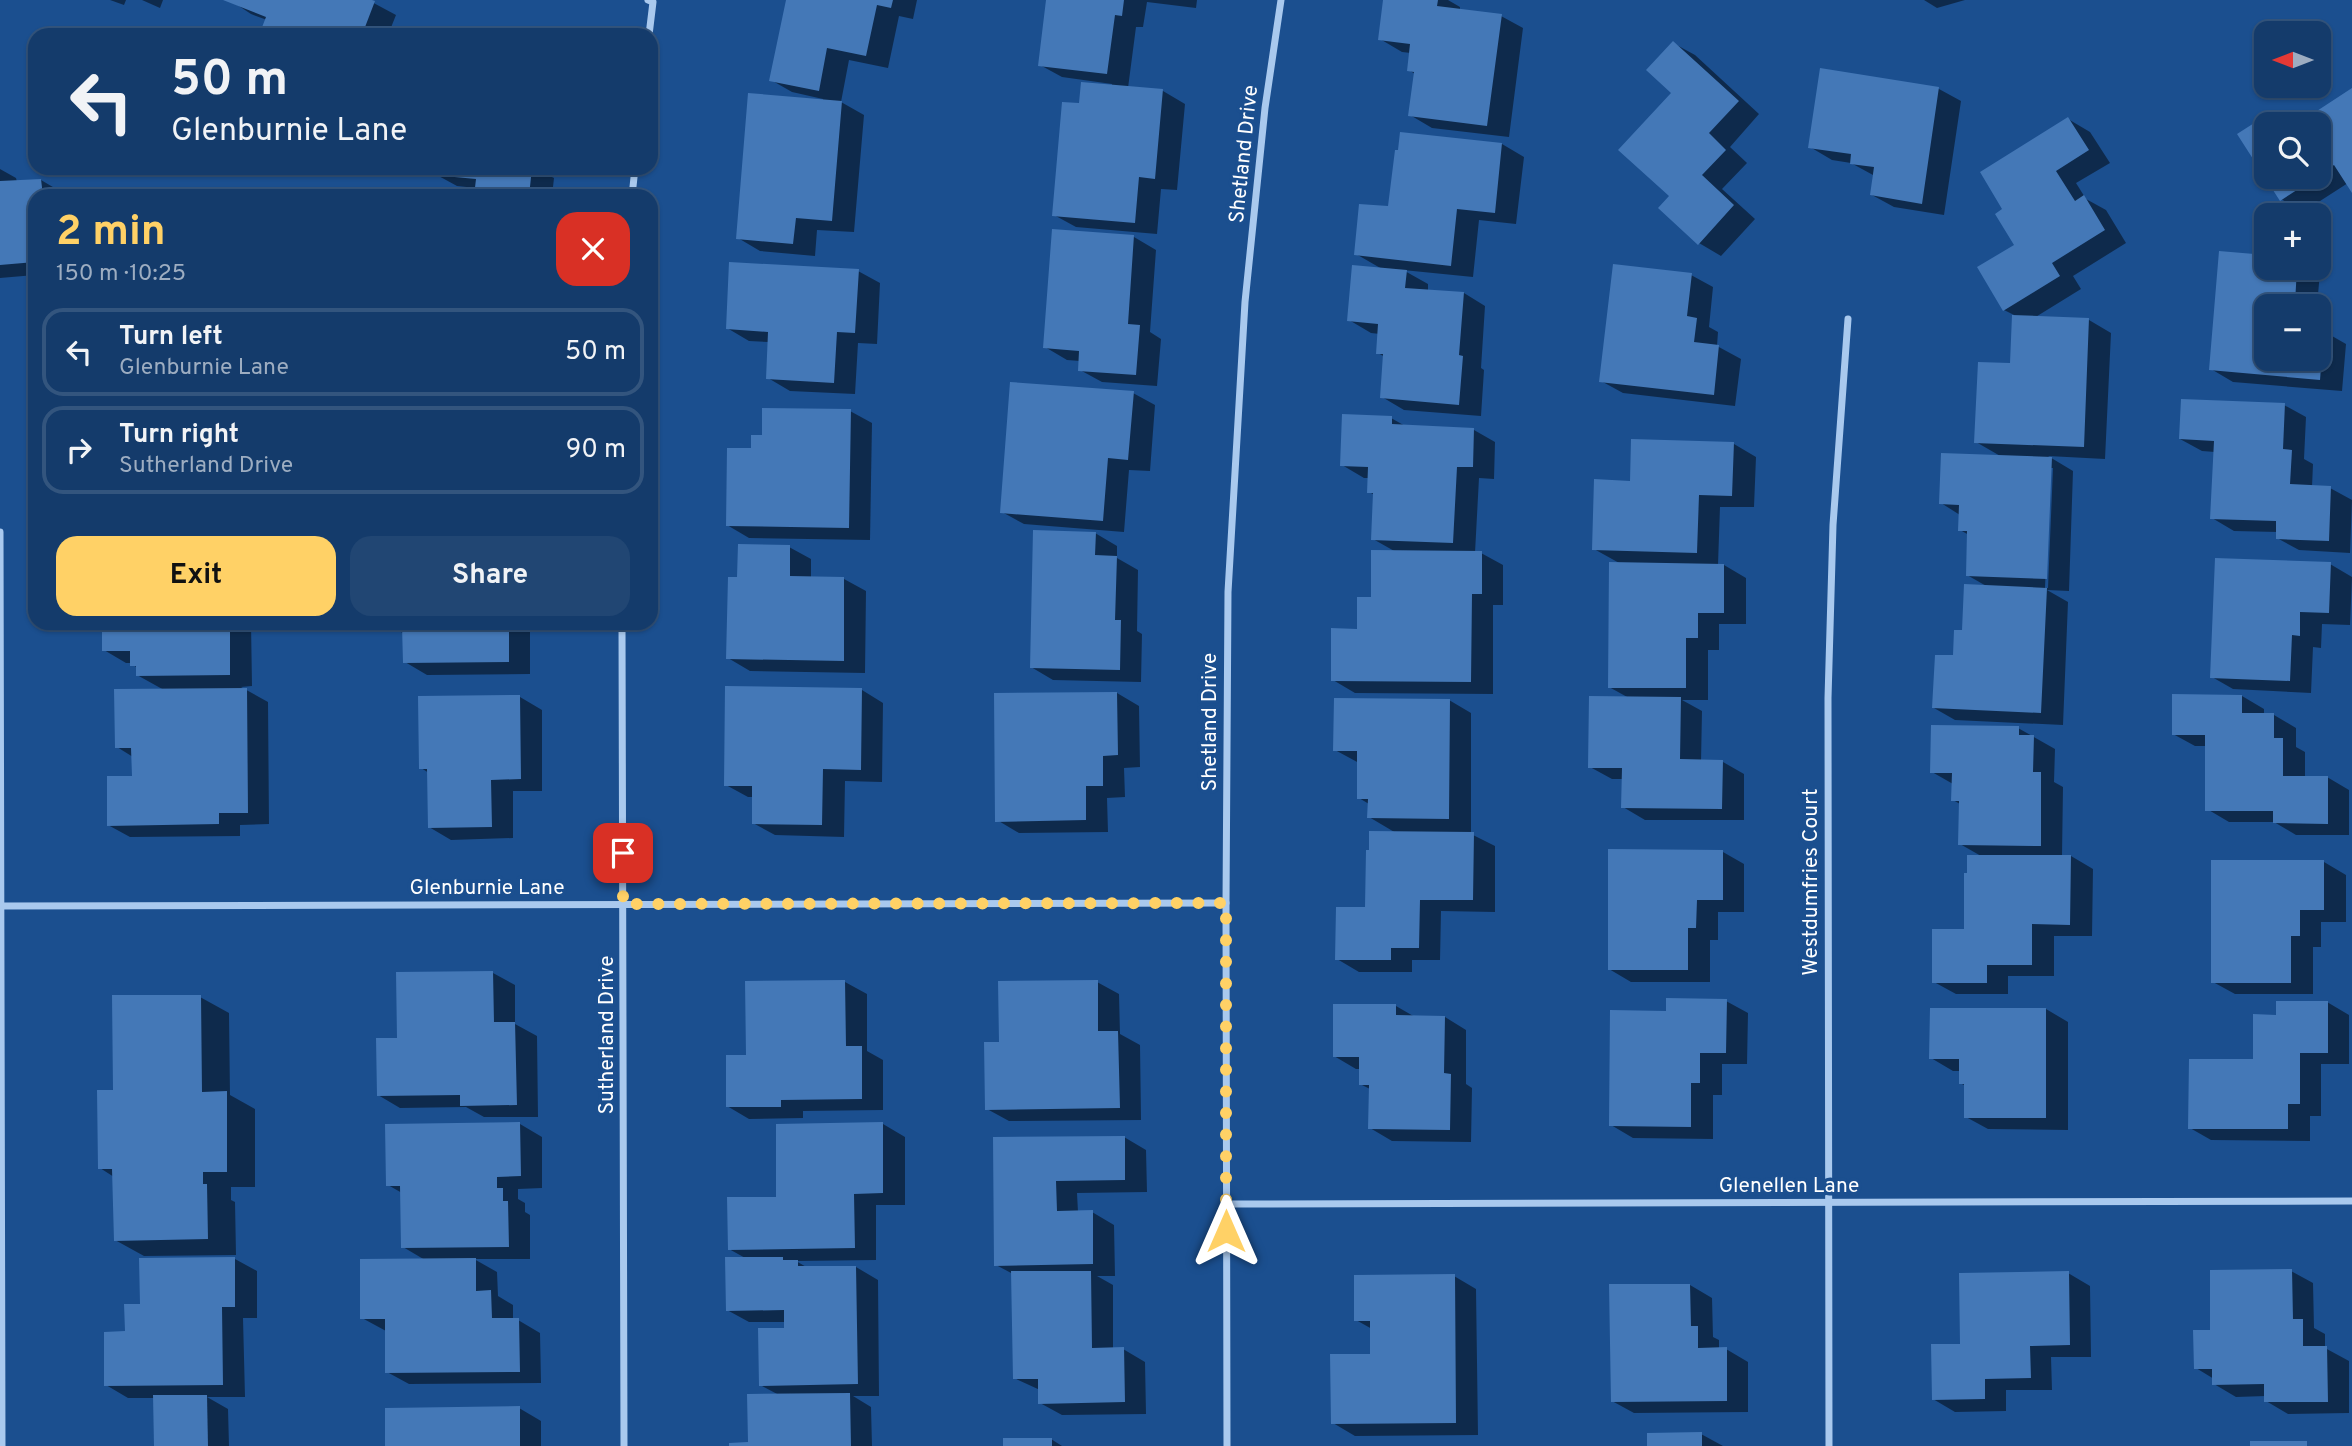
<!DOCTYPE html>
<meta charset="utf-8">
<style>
body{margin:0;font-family:Overpass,sans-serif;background:#214673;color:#f1f3f6;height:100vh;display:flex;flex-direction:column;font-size:26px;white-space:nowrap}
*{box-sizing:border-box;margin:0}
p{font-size:23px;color:#9dadc1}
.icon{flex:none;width:38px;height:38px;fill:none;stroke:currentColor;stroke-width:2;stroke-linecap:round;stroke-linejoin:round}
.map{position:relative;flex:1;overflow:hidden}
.panel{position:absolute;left:28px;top:189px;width:630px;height:441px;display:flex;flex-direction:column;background:#143b6b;border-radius:21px;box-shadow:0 2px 5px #0004,0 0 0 2px #33557e}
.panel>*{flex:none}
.hud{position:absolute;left:28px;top:28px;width:630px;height:147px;border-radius:21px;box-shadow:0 2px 5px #0004,0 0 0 2px #33557e;background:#143b6b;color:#f1f3f6;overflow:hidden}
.needle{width:46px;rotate:270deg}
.fabs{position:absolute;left:2254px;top:21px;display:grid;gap:14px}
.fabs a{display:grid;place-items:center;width:77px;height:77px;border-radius:14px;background:#143b6b;box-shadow:0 2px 5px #0004,0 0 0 2px #33557e;font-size:35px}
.pin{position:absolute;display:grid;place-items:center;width:60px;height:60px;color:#fff;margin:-30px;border-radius:14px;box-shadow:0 4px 10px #0006}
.me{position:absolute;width:77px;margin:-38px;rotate:0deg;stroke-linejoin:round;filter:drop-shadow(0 0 5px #0008)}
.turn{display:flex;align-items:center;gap:24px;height:147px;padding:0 28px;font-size:32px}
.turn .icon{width:91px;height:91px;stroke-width:2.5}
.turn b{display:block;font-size:49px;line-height:60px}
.round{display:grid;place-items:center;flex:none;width:74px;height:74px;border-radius:21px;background:#214673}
.head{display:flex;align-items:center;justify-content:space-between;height:119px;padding:0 28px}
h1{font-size:42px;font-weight:700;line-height:52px;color:#ffd166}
.button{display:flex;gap:14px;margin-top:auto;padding:14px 28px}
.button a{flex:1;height:80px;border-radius:21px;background:#ffd166;color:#111;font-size:28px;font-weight:700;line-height:80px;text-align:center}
.button a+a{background:#214673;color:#f1f3f6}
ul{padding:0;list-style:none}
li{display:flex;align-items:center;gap:21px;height:88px;margin:0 14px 10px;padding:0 14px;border:4px solid #33557e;border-radius:21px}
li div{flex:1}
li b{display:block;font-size:26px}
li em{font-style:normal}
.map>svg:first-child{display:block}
.shadow{fill:#0007;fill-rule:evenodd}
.building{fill:#4478b7}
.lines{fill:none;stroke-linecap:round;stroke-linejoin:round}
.minor{stroke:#a9c9ee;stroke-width:7}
.route{stroke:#ffd166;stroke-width:12;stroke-dasharray:0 21.6}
.labels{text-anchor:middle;stroke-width:7;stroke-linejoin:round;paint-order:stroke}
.street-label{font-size:21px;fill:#fff;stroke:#1b4f8f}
</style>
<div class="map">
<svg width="2352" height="1446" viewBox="0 0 2352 1446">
<rect width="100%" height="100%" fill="#1b4f8f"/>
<g class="shadow">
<path d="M110 0H126L124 5Z"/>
<path d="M142 0H163L160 8Z"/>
<path d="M230 0H368L396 15 388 35H261L267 20 251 14Z"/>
<path d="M787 0H917L913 19 899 16 888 68 849 60 841 102 864 115 854 232 817 230 815 256 760 251 738 238 823 101V99L792 92 771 80Z"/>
<path d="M1048 0H1197L1196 8 1147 2 1143 27H1136L1128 88 1163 91 1185 104 1177 190 1161 189 1157 234 1076 227 1054 215 1081 105 1112 87V84L1062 77 1040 65Z"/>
<path d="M1385 0H1448L1460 7V10L1501 16 1523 28 1509 137 1432 128 1410 115 1415 74 1409 70 1411 53 1402 52 1380 39Z"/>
<path d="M1924 0H1965L1937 8Z"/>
<path d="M1673 43 1695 55 1759 114 1730 147 1747 163 1722 189 1755 219 1721 256 1699 243 1671 196Z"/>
<path d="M1821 70 1939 89 1961 101 1944 215 1894 207 1872 195 1873 175 1851 163 1832 160 1810 147Z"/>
<path d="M2351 91 2352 189 2348 183 2303 212 2281 199 2266 177H2319V124H2301Z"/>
<path d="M2273 113 2292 124H2266V177L2239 135Z"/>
<path d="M2068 119 2090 132 2110 163 2076 183 2086 199 2106 210 2126 243 2073 276 2081 289 2034 318 2089 320 2111 333 2105 459 2048 456 2073 471 2069 591 2047 590 2068 602 2063 725 1955 720 1934 708 1964 632 1988 587 1967 575 1969 535 1960 530V515L1941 503 2002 457 1976 442 2012 365 2014 315 2004 310 2016 245 2005 210ZM2050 468H2053L2048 588H2045Z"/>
<path d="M1502 144 1524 157 1516 224 1479 220 1473 277 1403 270 1428 284V291L1464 293 1485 306 1481 368 1484 370 1481 416 1404 410 1382 397 1385 357 1378 353 1380 334 1371 333 1349 320 1382 269 1356 254 1390 208Z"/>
<path d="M436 168H547L546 174 554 178 552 196H475L476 188 457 186 435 174Z"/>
<path d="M0 169 16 178 17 182 41 180 63 193V196H35V275L0 278Z"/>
<path d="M147 190 158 196H142Z"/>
<path d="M1054 231 1134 237 1156 250 1150 332 1161 339 1157 386 1102 382 1080 370V361L1067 360 1045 347Z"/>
<path d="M2221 253 2266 257V268H2311L2320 272 2317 306H2266V359H2319V314L2326 318 2325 332 2346 344 2342 391 2233 382 2211 369Z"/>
<path d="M858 271 880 283 877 344 858 343 855 394 790 391 768 378 769 342 749 341 727 328Z"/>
<path d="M1691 275 1713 287 1709 327 1718 332 1717 346 1741 359 1735 406 1623 393 1601 381Z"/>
<path d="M1133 393 1155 405 1150 471 1129 470 1124 532 1024 524 1002 512Z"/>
<path d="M2284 405 2306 417 2304 459 2313 464 2312 487 2330 488 2352 500 2350 553 2299 550 2277 538 2278 532 2234 531 2212 518 2215 452 2202 451 2180 439Z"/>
<path d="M850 411 872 423 870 540 749 538 727 525 753 449 763 437Z"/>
<path d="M1391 418 1407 427 1474 430 1495 442 1494 479 1479 478 1475 553H1481L1503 565V605H1493V694L1355 693 1333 680 1396 552 1373 539 1375 495 1369 492V478H1364L1342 465Z"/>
<path d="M1734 444 1756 457 1754 507H1720L1718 565H1724L1746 578V624H1719V650H1708V700H1682L1702 711 1701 762H1723L1744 774V820H1645L1623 807V779H1612L1590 767 1629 698 1609 687 1621 564 1594 549 1632 482Z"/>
<path d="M1095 533 1117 546V558L1138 570 1137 631 1142 634 1141 682 1053 680 1031 667Z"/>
<path d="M789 547 811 559V578L844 579 866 591 865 673 750 671 728 658 739 579Z"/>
<path d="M2330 564 2352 577 2350 625 2322 624 2321 648 2313 647 2311 693 2233 689 2212 677Z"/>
<path d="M104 623H251L252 686 241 687 268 702 269 824 240 825V836L130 837 108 825 134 777 133 757 117 747 164 690 137 675V668L132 663H126L104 650Z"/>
<path d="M388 623H530V674L427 675 405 662 404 634Z"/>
<path d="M862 690 883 703 882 782 845 781 844 837 775 835 753 823 754 797H748L726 785Z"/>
<path d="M1117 693 1139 706 1140 767 1124 768 1125 797 1107 798 1108 832 1019 833 997 820Z"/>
<path d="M2242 696 2264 709V715H2274L2296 728V747L2305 752V777H2327L2349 790V835H2296L2274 822H2229L2207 809V746H2195L2173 734Z"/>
<path d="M520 697 542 710V791H513V838L451 840 429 827V773L421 768Z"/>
<path d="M1449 700 1471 713V834L1495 846V912L1441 911 1440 960H1412V972H1359L1337 959 1367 909 1396 833 1369 817V804L1359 798V763L1335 750Z"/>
<path d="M2018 728 2055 749 2054 782 2063 787 2062 856H2071L2093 869 2092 936H2054V976H2008V994H1956L1934 982 1966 931 1981 856 1960 844V804L1953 800V784L1932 772Z"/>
<path d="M1723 852 1744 864V912H1718V940H1710V982H1631L1609 969Z"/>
<path d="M2324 862 2346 875V922H2321V947H2313V994H2235L2213 982Z"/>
<path d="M493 973 515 985V1024L537 1036 538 1117H484L466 1107 400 1108 378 1095 398 1039Z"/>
<path d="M845 982 867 994V1051L883 1060V1110L803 1111V1118L749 1119 727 1106 748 1056Z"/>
<path d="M1097 982 1119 994 1120 1034 1140 1045 1141 1120 1009 1121 987 1109 1000 1044Z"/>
<path d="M200 997 229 1013 230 1095 255 1109V1187H231V1200L235 1202 236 1255 144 1256 115 1240 114 1177 100 1168 115 1092Z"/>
<path d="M1726 1001 1748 1013 1747 1064H1722V1095H1713V1139L1633 1138 1611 1125 1668 1013Z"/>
<path d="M2327 1002 2349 1015V1064H2321V1116H2310V1141L2211 1140 2190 1128 2255 1061 2278 1016Z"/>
<path d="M1396 1006 1415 1017H1445L1466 1030V1084L1472 1088 1471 1142 1392 1141 1370 1128V1089L1360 1084V1069H1356L1334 1056Z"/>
<path d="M2046 1009 2068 1022V1130L1988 1129 1966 1117V1086L1960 1083V1071H1953L1931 1058Z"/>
<path d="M520 1124 542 1137V1188L518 1189V1199L525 1203V1212L530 1215V1259H474L497 1272 498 1296 513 1305V1320H518L540 1333 541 1383 409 1384 387 1372 386 1331 362 1318 425 1260 403 1247 402 1193 388 1185Z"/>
<path d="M883 1124 905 1137V1205H876V1260L796 1261 808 1268 856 1267 878 1280 879 1396H853L871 1407 872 1446H731L750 1444 779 1395 760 1385 785 1330V1322H749L727 1310 747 1259 729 1249 778 1198Z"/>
<path d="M1124 1137 1146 1150 1147 1192 1077 1193 1078 1212H1092L1114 1225 1115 1276H1097L1113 1285V1349H1123L1145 1362 1146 1414 1062 1415 1040 1403V1390L1014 1378 1013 1274 996 1265 995 1139Z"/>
<path d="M235 1259 257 1271V1318H243L245 1397H207L228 1409 229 1446H156L155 1398H128L106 1385 127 1333 142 1306Z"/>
<path d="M2291 1271 2313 1283 2314 1328 2325 1334V1348L2349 1361V1413L2288 1414 2266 1401V1396L2236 1397 2214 1384V1379L2196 1368 2212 1332Z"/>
<path d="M2068 1273 2090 1286 2091 1357H2051L2052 1390H2006V1411L1955 1412 1933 1399 1962 1346Z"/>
<path d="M1454 1276 1476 1289 1478 1435 1355 1436 1333 1423 1372 1356V1329L1356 1320Z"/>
<path d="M1690 1285 1712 1298 1713 1337 1719 1340V1349H1726L1748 1362V1412L1634 1413 1612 1401Z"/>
<path d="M519 1408 541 1421V1446H387Z"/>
<path d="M1701 1434 1723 1446H1649Z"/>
<path d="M1051 1439 1062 1446H1005Z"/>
</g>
<g class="building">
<path d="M223 0H372L375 1 362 35H259L266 17Z"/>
<path d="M786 0H893L891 8 877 5 866 56 827 48 819 91 769 81Z"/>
<path d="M1046 0H1124L1122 16 1115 15 1107 74 1038 66Z"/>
<path d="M1383 0H1438L1437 6 1502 14 1487 126 1408 116 1414 72 1407 71 1410 44 1378 40Z"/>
<path d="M1673 41 1739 101 1709 133 1726 150 1702 175 1734 205 1698 245 1658 208 1669 196 1618 150 1671 93 1646 70Z"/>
<path d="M1820 68 1939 87 1922 204 1870 195 1874 167 1850 164 1851 154 1808 148Z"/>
<path d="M1081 82 1163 89 1155 179 1139 177 1135 223 1052 216 1062 102 1079 103Z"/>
<path d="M2352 88V193L2334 165 2319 175V124H2297Z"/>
<path d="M748 93 842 101 832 221 796 218 793 244 736 239Z"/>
<path d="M2273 111 2281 124H2266V177H2317L2280 201 2237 134Z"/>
<path d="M2068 117 2089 150 2056 171 2075 201 2084 195 2105 230 2052 263 2060 276 2003 311 1977 267 2014 245 1995 214 2002 209 1980 172Z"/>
<path d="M1400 132 1502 143 1495 213 1457 209 1451 266 1354 255 1359 204 1388 206 1395 150H1398Z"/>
<path d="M434 168H532L529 196H474L476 179 433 175Z"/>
<path d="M41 179 43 196H35V262L0 265V181Z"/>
<path d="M1052 229 1134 235 1128 324 1140 325 1136 375 1078 371 1079 351 1043 348Z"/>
<path d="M2219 251 2266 255V268H2297L2295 303 2305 304 2304 306H2266V359H2319V329H2324L2320 380 2209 370Z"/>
<path d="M729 262 859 269 855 333 837 332 834 383 766 379 768 332 726 329Z"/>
<path d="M1613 264 1692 273 1687 316 1697 318 1694 342 1719 345 1714 395 1599 382Z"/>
<path d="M1352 265 1407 270 1405 288 1464 292 1459 355 1463 356 1459 405 1380 398 1383 354H1376L1378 324 1347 321Z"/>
<path d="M2012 315 2089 318 2084 447 1974 443 1978 362 2010 363Z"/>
<path d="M1010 382 1134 391 1128 460 1108 458 1103 521 1000 513Z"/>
<path d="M2181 399 2285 403 2283 449 2292 450 2290 484 2331 486 2329 541 2276 539V521L2210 519 2214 441 2179 439Z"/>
<path d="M762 408 851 409 849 528 726 526 727 448H751V435H762Z"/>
<path d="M1342 414 1392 416V424L1474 428 1473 467H1457L1453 543 1371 540 1373 493H1367L1368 467 1340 466Z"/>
<path d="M1631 439 1734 442 1732 496 1699 495 1697 553 1592 550 1594 479 1630 481Z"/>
<path d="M1941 453 2052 457 2047 579 1966 576 1967 531H1958L1959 505 1939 504Z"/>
<path d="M1033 530 1096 532 1095 555 1117 556 1115 620H1121L1120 670 1030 668Z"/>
<path d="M738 544 790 545V576L844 577V661L726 659 728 577H737Z"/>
<path d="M1371 550 1482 551V594H1472L1471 682 1331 681V628L1357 629V597H1371Z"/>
<path d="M2215 558 2331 562 2329 613 2300 612V636L2292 635 2290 681 2210 678Z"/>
<path d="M1609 562 1724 564V613H1698V638H1686V688H1608Z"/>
<path d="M1964 584 2047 588 2041 713 1932 708 1935 655H1953L1954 630H1962Z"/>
<path d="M102 623H230V675L136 676V666H130V651H102Z"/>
<path d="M387 623H509V662L403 663 402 626H387Z"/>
<path d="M725 686 862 688 861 770 823 769 822 825 752 824V786H724Z"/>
<path d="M247 688 248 813H219V824L107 826V776H132L131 748H115L114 689Z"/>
<path d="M1117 692 1118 755 1103 756V786H1086V820L995 822 994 693Z"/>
<path d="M2172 694 2242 695V713H2274V738H2283V776H2328V824L2273 823V811H2205V735H2172Z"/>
<path d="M520 695 521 779 491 780 492 827 428 828 427 769H419L418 696Z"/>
<path d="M1589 696 1681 697 1680 759 1723 760 1722 809 1621 808 1622 768H1588Z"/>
<path d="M1334 698 1450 699 1449 819 1367 818 1368 799H1357V751H1333Z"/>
<path d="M1931 725 2019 726V735H2034L2033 772H2041V846L1958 845 1959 801H1951L1952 773H1930Z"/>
<path d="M1369 831 1474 832 1473 900H1420L1419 948H1391V960H1335L1336 907H1365L1366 850H1369Z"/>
<path d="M1608 849 1723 850V900H1697L1696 928H1688V970H1608Z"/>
<path d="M1967 855H2071L2070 925 2032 924V965H1987V983H1932V929H1964V873H1967Z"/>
<path d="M2211 860H2324V910H2300V936H2291V983H2211Z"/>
<path d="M493 971 494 1022H515L517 1105 460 1106V1095L377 1096 376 1038H397L396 972Z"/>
<path d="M845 980 846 1046H862V1099L781 1100V1107H726V1055H746L745 981Z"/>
<path d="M1098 980V1031H1118L1120 1108 985 1110 984 1042H999L998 981Z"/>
<path d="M112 995H201L202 1092 227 1091V1172H203V1184H207L208 1239 114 1241 112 1169H98L97 1090H113Z"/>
<path d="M1666 998 1727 999 1726 1053H1700V1083H1691V1127L1609 1126 1610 1010 1666 1011Z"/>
<path d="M2276 1001H2328V1053H2300V1104H2288V1129H2188L2189 1059H2253V1014L2276 1015Z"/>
<path d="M1333 1004H1396V1015L1445 1016 1444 1073 1451 1074 1450 1130 1368 1129 1369 1085H1359V1057H1333Z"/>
<path d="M1930 1008H2046V1118H1964V1084H1959V1059H1929Z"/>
<path d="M520 1122 521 1176 497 1177V1188H503V1201H508L509 1247 401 1248 400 1186H386L385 1124Z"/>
<path d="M883 1122V1193L854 1194 855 1248 728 1250 727 1197H776V1124Z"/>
<path d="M1125 1136V1180L1056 1181 1057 1211 1093 1210V1264L994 1266 993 1137Z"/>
<path d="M235 1257V1307H222L223 1385 104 1386V1332L125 1331 124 1304H140L139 1258Z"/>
<path d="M725 1257H783V1260H798V1266H856L858 1384 759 1386 758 1328H784V1310L726 1311Z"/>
<path d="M476 1258V1291L491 1290 492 1318H519L520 1372 385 1373V1319H360V1259Z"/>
<path d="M2292 1269 2293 1319H2303V1346H2327L2328 1402H2264V1384L2212 1385V1369H2194L2193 1330H2210V1270Z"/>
<path d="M1011 1271H1091L1092 1348 1124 1347 1125 1402 1038 1404V1379H1013Z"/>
<path d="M2069 1271 2070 1345 2030 1346 2031 1378 1985 1379V1399L1932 1400 1931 1344H1960L1959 1273Z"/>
<path d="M1455 1274 1456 1423 1331 1424 1330 1354H1370V1321H1354V1275Z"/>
<path d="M1609 1284H1690L1691 1326H1698V1348L1727 1347V1401L1611 1402Z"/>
<path d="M850 1393 851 1446H729V1443L748 1442 747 1394Z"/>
<path d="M153 1395H207L208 1446H154Z"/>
<path d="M520 1406V1446H385V1408Z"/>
<path d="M1702 1432V1446H1647V1433Z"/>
<rect x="1003" y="1438" width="49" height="8"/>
<rect x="2250" y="1441" width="57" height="5"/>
</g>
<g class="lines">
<g class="minor">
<path d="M648 0 653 2 649 35"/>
<path d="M632 196 635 168"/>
<path d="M0 532 2 1446"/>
<path d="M622 623 624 1446"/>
<path d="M1 906 1226 903"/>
<path d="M1226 1204 2352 1201"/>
<path d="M1227 1446 1226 903 1228 592 1245 302 1265 108 1281 0"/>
<path d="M1829 1446 1828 698 1833 525 1848 319"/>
</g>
</g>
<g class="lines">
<path class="route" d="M623 853V904L1226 903V1231"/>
</g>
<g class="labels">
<g class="street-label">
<text transform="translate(1243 154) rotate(-84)" y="7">Shetland Drive</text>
<text transform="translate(1209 722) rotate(-90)" y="7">Shetland Drive</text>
<text transform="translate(1810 882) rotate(-90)" y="7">Westdumfries Court</text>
<text x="487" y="894">Glenburnie Lane</text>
<text transform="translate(606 1035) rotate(-90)" y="7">Sutherland Drive</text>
<text x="1789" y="1192">Glenellen Lane</text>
</g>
</g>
</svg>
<div class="fabs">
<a><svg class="needle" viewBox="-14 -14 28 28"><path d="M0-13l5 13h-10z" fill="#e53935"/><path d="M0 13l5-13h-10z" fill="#9dadc1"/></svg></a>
<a><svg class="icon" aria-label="search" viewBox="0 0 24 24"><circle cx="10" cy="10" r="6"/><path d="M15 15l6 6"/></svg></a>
<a>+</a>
<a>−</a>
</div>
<div class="pin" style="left:623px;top:853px;background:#d93025"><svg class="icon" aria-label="arrive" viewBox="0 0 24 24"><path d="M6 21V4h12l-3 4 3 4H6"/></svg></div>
<svg class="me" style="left:1226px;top:1231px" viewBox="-20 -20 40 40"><path d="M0-17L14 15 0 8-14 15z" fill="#ffd166" stroke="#fff" stroke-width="4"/></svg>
<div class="hud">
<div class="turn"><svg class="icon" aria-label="left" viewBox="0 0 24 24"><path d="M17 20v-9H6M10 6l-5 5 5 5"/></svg><div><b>50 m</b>Glenburnie Lane</div></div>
</div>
<section class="panel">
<div class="head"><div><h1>2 min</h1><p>150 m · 10:25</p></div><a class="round" style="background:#d93025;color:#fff"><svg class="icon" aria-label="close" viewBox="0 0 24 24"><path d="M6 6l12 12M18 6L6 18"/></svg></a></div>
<ul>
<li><svg class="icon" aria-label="left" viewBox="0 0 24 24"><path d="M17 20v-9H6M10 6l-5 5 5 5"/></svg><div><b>Turn left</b><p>Glenburnie Lane</p></div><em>50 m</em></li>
<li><svg class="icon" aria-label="right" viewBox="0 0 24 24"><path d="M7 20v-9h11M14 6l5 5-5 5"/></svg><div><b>Turn right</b><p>Sutherland Drive</p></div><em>90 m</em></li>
</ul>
<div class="button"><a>Exit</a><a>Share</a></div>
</section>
</div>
